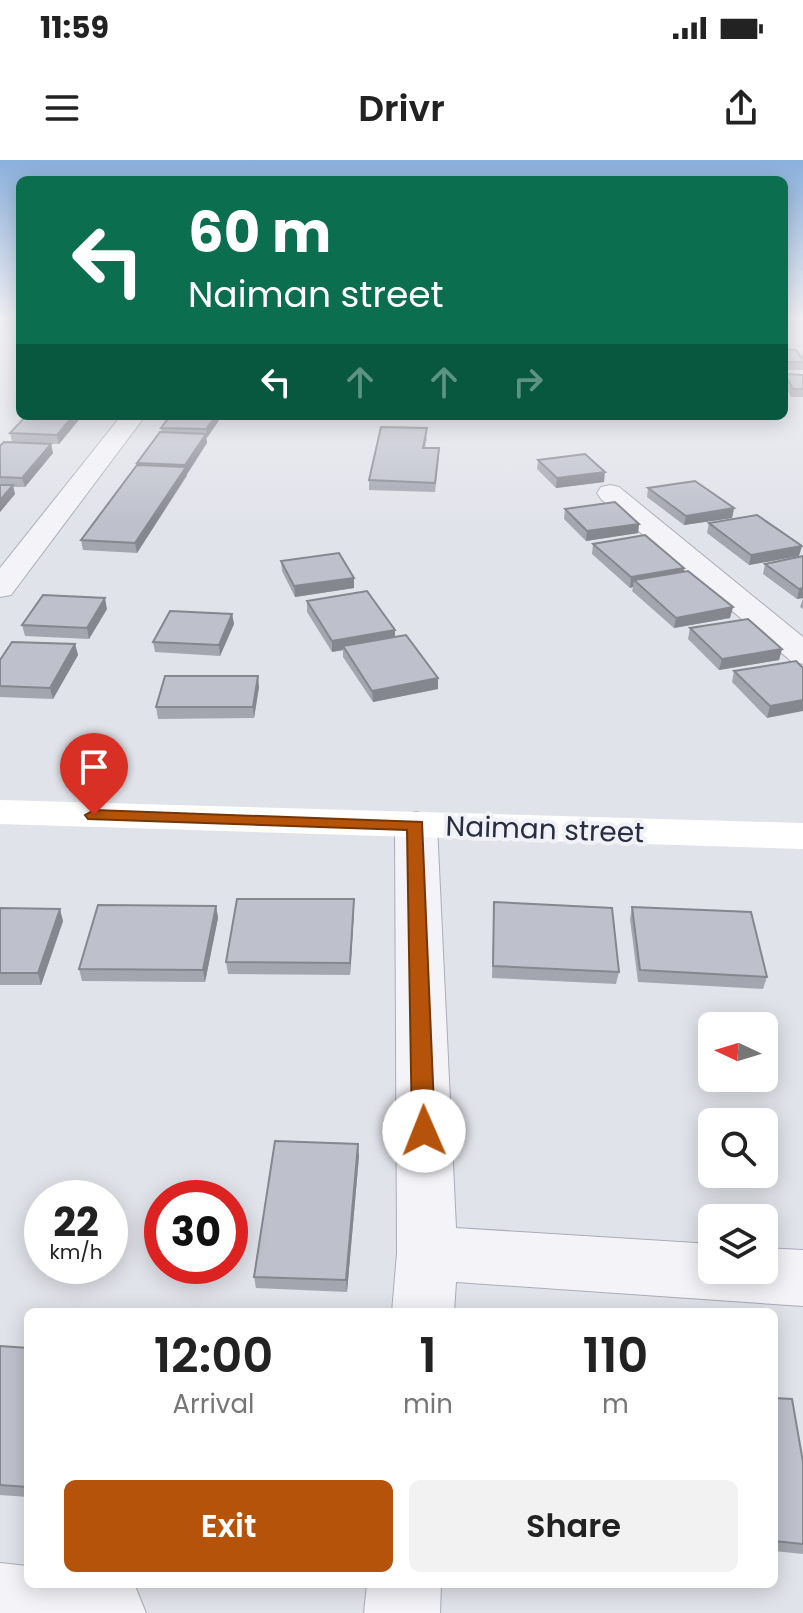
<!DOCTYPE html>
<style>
body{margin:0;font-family:Poppins,sans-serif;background:#f2f2f2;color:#222;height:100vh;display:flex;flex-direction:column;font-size:30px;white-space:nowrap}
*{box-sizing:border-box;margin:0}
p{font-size:26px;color:#767676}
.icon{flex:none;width:44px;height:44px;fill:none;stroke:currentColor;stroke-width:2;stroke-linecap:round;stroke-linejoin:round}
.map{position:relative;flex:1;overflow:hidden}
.side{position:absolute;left:24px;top:1148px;width:754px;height:280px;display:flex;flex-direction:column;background:#fff;border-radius:12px;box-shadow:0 4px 20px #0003}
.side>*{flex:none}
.hud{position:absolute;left:16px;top:16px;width:772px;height:244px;border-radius:12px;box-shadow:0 4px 20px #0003;background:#0b6e4f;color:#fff;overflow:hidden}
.needle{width:52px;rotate:274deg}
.fabs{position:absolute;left:698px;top:852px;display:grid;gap:16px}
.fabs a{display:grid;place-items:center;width:80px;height:80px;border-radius:12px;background:#fff;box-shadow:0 4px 20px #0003;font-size:40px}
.speed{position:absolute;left:24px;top:1020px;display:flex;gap:16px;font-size:40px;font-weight:700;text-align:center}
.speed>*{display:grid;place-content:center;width:104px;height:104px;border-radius:50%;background:#fff;box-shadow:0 4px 20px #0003;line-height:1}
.speed small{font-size:20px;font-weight:400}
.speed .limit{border:12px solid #d22;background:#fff;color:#111}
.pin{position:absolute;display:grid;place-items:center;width:68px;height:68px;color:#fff;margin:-82px -34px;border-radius:50% 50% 50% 0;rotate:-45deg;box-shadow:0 0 8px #0007}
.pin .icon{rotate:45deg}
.me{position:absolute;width:88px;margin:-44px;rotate:359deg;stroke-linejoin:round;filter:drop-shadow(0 0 6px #0008)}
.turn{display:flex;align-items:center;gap:28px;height:168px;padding:0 40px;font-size:36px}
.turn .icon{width:104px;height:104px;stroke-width:2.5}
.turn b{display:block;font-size:56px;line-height:68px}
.lanes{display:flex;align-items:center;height:76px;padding:0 40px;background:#0003;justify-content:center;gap:40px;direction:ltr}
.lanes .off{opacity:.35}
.eta{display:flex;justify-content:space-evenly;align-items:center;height:136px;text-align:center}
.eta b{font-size:48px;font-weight:600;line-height:56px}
.cta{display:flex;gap:16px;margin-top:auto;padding:16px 40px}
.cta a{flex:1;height:92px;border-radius:12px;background:#b45309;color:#fff;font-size:32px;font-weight:600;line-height:92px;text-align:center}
.cta a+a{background:#f2f2f2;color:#222}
.status{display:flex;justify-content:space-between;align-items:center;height:56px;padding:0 40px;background:#fff;direction:ltr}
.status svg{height:22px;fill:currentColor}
header{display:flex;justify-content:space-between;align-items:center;height:104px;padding:0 40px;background:#fff;font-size:36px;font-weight:600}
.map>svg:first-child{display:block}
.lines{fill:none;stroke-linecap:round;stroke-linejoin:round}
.street-casing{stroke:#aaacb7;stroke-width:2}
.street{fill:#f4f4f8;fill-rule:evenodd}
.secondary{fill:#fff;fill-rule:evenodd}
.wall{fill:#a3a6af}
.shaded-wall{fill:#85878f}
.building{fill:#bec1cc;stroke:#85878f;stroke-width:2}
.route{fill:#b45309;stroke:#753606;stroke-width:2}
.labels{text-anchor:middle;stroke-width:8;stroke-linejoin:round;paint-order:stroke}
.street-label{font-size:28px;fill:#292d41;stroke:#f1f2f7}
</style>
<div class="status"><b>11:59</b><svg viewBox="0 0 49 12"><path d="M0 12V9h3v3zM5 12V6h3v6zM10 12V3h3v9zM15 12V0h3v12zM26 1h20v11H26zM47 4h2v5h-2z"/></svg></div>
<header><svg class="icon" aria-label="menu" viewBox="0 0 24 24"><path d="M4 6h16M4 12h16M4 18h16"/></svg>Drivr<svg class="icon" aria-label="share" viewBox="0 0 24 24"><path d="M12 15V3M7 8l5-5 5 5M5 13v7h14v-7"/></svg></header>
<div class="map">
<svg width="803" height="1453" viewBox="0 0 803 1453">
<rect width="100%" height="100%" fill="#e1e3ea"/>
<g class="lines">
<defs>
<g id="street">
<path d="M121 256H145L11 435 0 437V408Z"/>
<path d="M610 325 619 327 803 477V504L791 501 601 339 597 333 601 327Z"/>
<path d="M416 652 431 656 437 665 456 1068 712 1084V1110H764V1088L803 1090V1146L456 1122 454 1152H392L397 1093 395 665 401 656Z"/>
<path d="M0 1403 28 1406V1424H130L135 1426 146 1453H0Z"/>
<path d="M367 1424H441L440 1453H364Z"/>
</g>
</defs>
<use href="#street" class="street-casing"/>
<use href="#street" class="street"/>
<path class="secondary" d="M0 640 803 663V689L0 664Z"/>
</g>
<g class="wall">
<rect x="784" y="160" width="19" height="4"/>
<path d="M784 189 801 197 803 190V210H784Z"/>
<path d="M785 214 803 215V237H791L784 224Z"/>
<path d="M26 256H82L59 284 12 282 10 273Z"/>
<path d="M222 256 206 278 207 283 186 313 187 316 137 393 83 390 81 380 137 305V303L161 272V268Z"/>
<path d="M427 277 425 288 439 297 435 332 369 330V320Z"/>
<path d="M51 284 53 293 25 327H13L15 334 0 352V286Z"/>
<path d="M538 300 604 322 556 328 537 309Z"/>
<path d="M648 328 734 348 732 358 684 365 647 337Z"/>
<path d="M565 349 639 364 638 373 586 381 564 359Z"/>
<path d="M709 363 799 396 749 405 707 373Z"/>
<path d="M593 384 684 412 733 447 730 458 674 468 632 431 633 427 630 428 592 394Z"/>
<path d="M803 396V449L800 447 803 438 797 439 763 414 765 404Z"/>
<path d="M281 401 354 418V428L295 437 282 411Z"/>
<path d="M307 441 395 477 438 518V529L373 542 343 497V490L332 492 307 452Z"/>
<path d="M107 449 89 479 25 476 22 465Z"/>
<path d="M232 454 234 464 220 496 155 492 153 482Z"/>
<path d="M690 468 782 489 779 500 719 510 688 479Z"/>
<path d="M75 484 78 495 53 539 0 537V500Z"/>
<path d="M803 508 767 558 732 522 734 511Z"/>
<path d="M259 527 254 558 158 559 156 547Z"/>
<path d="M494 742 619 812 616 824 492 818Z"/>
<path d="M216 746 218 758 205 822 82 821 79 809Z"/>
<path d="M632 747 767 817 763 829 638 822 630 759Z"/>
<path d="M0 748 63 761 41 825H0Z"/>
<path d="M354 751 350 815 228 814 226 802Z"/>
<path d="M359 996 347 1132 256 1128 254 1117Z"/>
<path d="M0 1186 28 1188V1337L0 1335Z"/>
<path d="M774 1238 803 1302V1394L774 1391Z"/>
</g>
<g class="shaded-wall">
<path d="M73 256H82L59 284 57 275Z"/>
<path d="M216 256H222L207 278 206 269Z"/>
<path d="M206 274 207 283 137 393 135 383Z"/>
<path d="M51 284 53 293 25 327 22 318Z"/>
<path d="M605 312 604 322 556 328 557 318Z"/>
<path d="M13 325 15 334 0 352V340Z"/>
<path d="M734 348 732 358 684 365 686 356Z"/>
<path d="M639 364 638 373 586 381 587 371Z"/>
<path d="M802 386 799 396 749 405 751 395Z"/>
<path d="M684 408 683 418 634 420 633 427 630 428 631 417Z"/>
<path d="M354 418V428L295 437 294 426Z"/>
<path d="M803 428V438L797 439 799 429Z"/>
<path d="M105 438 107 449 89 479 87 468Z"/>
<path d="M733 447 730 458 674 468 676 458Z"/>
<path d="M232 454 234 464 220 496 219 485Z"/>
<path d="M395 470V480L343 486V490L332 492V481Z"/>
<path d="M75 484 78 495 53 539 50 528Z"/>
<path d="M782 489 779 500 719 510 722 499Z"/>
<path d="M258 516 259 527 254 558 253 547Z"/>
<path d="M438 518V529L373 542 372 531Z"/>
<path d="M803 540V551L767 558 770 546Z"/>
<path d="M354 739V751L350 815V803Z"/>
<path d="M216 746 218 758 205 822 203 810Z"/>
<path d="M60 749 63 761 41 825 38 813Z"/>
<path d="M358 984 359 996 347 1132 346 1120Z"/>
</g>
<g class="building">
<path d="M784 189 796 190 803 200V202H784Z"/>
<path d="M785 214 803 215V229H793Z"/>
<path d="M26 256H73L57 275 10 273Z"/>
<path d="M170 256H216L206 269 161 268Z"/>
<path d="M381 267 427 268 423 288H439L435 323 369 320Z"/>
<path d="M160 272 206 274 185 305 137 303Z"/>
<path d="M4 282 51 284 22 318 0 317V286Z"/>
<path d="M585 294 605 312 557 318 538 300Z"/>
<path d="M137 305 186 307 135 383 81 380Z"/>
<path d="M695 321 734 348 686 356 648 328Z"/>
<path d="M0 325H13L0 340Z"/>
<path d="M615 342 639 364 587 371 565 349Z"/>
<path d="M757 355 802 386 751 395 709 363Z"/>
<path d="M645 375 684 408 631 417 593 384Z"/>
<path d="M339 393 354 418 294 426 281 401Z"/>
<path d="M803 396V428L799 429 765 404Z"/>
<path d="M688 411 733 447 676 458 634 420Z"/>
<path d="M367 431 395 470 332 481 307 441Z"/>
<path d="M43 435 105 438 87 468 22 465Z"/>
<path d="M170 451 232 454 219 485 153 482Z"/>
<path d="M748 459 782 489 722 499 690 468Z"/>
<path d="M406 475 438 518 372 531 343 486Z"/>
<path d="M12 482 75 484 50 528 0 526V500Z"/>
<path d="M796 501 803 508V540L770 546 734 511Z"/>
<path d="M165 516H258L253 547H156Z"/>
<path d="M237 739H354L350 803 226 802Z"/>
<path d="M494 742 612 748 619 812 493 806Z"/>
<path d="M98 745 216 746 203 810 79 809Z"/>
<path d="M632 747 751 752 767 817 640 810Z"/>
<path d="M0 748 60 749 38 813H0Z"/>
<path d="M275 981 358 984 346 1120 254 1117Z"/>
<path d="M0 1186 28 1188V1327L0 1325Z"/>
<path d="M774 1238 792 1239 803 1302V1384L774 1381Z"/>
</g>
<linearGradient id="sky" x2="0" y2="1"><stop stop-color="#8ab0dc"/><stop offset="0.44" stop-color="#f2f2f6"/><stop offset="1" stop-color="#f2f2f6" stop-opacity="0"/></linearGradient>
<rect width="803" height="363" fill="url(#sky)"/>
<path class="route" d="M94 650 422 662 435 971 432 978 424 980 416 978 412 971 407 670 88 659 85 655Z"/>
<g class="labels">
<g class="street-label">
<text transform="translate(545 669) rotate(2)" y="10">Naiman street</text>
</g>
</g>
</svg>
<div class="fabs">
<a><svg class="needle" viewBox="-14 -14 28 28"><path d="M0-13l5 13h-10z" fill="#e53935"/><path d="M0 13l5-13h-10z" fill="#767676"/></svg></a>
<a><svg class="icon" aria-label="search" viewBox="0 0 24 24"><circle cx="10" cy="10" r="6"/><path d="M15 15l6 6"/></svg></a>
<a><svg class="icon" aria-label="layers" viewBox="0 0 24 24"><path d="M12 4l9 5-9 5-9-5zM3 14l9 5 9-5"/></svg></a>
</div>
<div class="speed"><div>22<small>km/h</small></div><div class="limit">30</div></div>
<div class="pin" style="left:94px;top:655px;background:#d93025"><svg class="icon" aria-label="arrive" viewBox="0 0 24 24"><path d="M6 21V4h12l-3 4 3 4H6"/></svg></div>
<svg class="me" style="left:424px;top:971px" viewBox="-20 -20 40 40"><circle r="19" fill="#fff"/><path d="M0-13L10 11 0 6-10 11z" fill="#b45309"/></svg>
<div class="hud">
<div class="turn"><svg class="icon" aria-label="left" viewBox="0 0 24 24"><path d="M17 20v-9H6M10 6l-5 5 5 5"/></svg><div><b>60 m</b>Naiman street</div></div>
<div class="lanes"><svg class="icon" aria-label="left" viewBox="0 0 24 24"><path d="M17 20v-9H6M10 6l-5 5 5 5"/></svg><svg class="icon off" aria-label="ahead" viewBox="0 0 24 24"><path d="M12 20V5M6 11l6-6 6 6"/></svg><svg class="icon off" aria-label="ahead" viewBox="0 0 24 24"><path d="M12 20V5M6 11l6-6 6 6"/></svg><svg class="icon off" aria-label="right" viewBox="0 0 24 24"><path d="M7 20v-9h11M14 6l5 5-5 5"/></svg></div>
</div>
<section class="side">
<div class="eta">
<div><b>12:00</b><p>Arrival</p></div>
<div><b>1</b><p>min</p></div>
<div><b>110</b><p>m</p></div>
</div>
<div class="cta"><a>Exit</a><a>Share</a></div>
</section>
</div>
